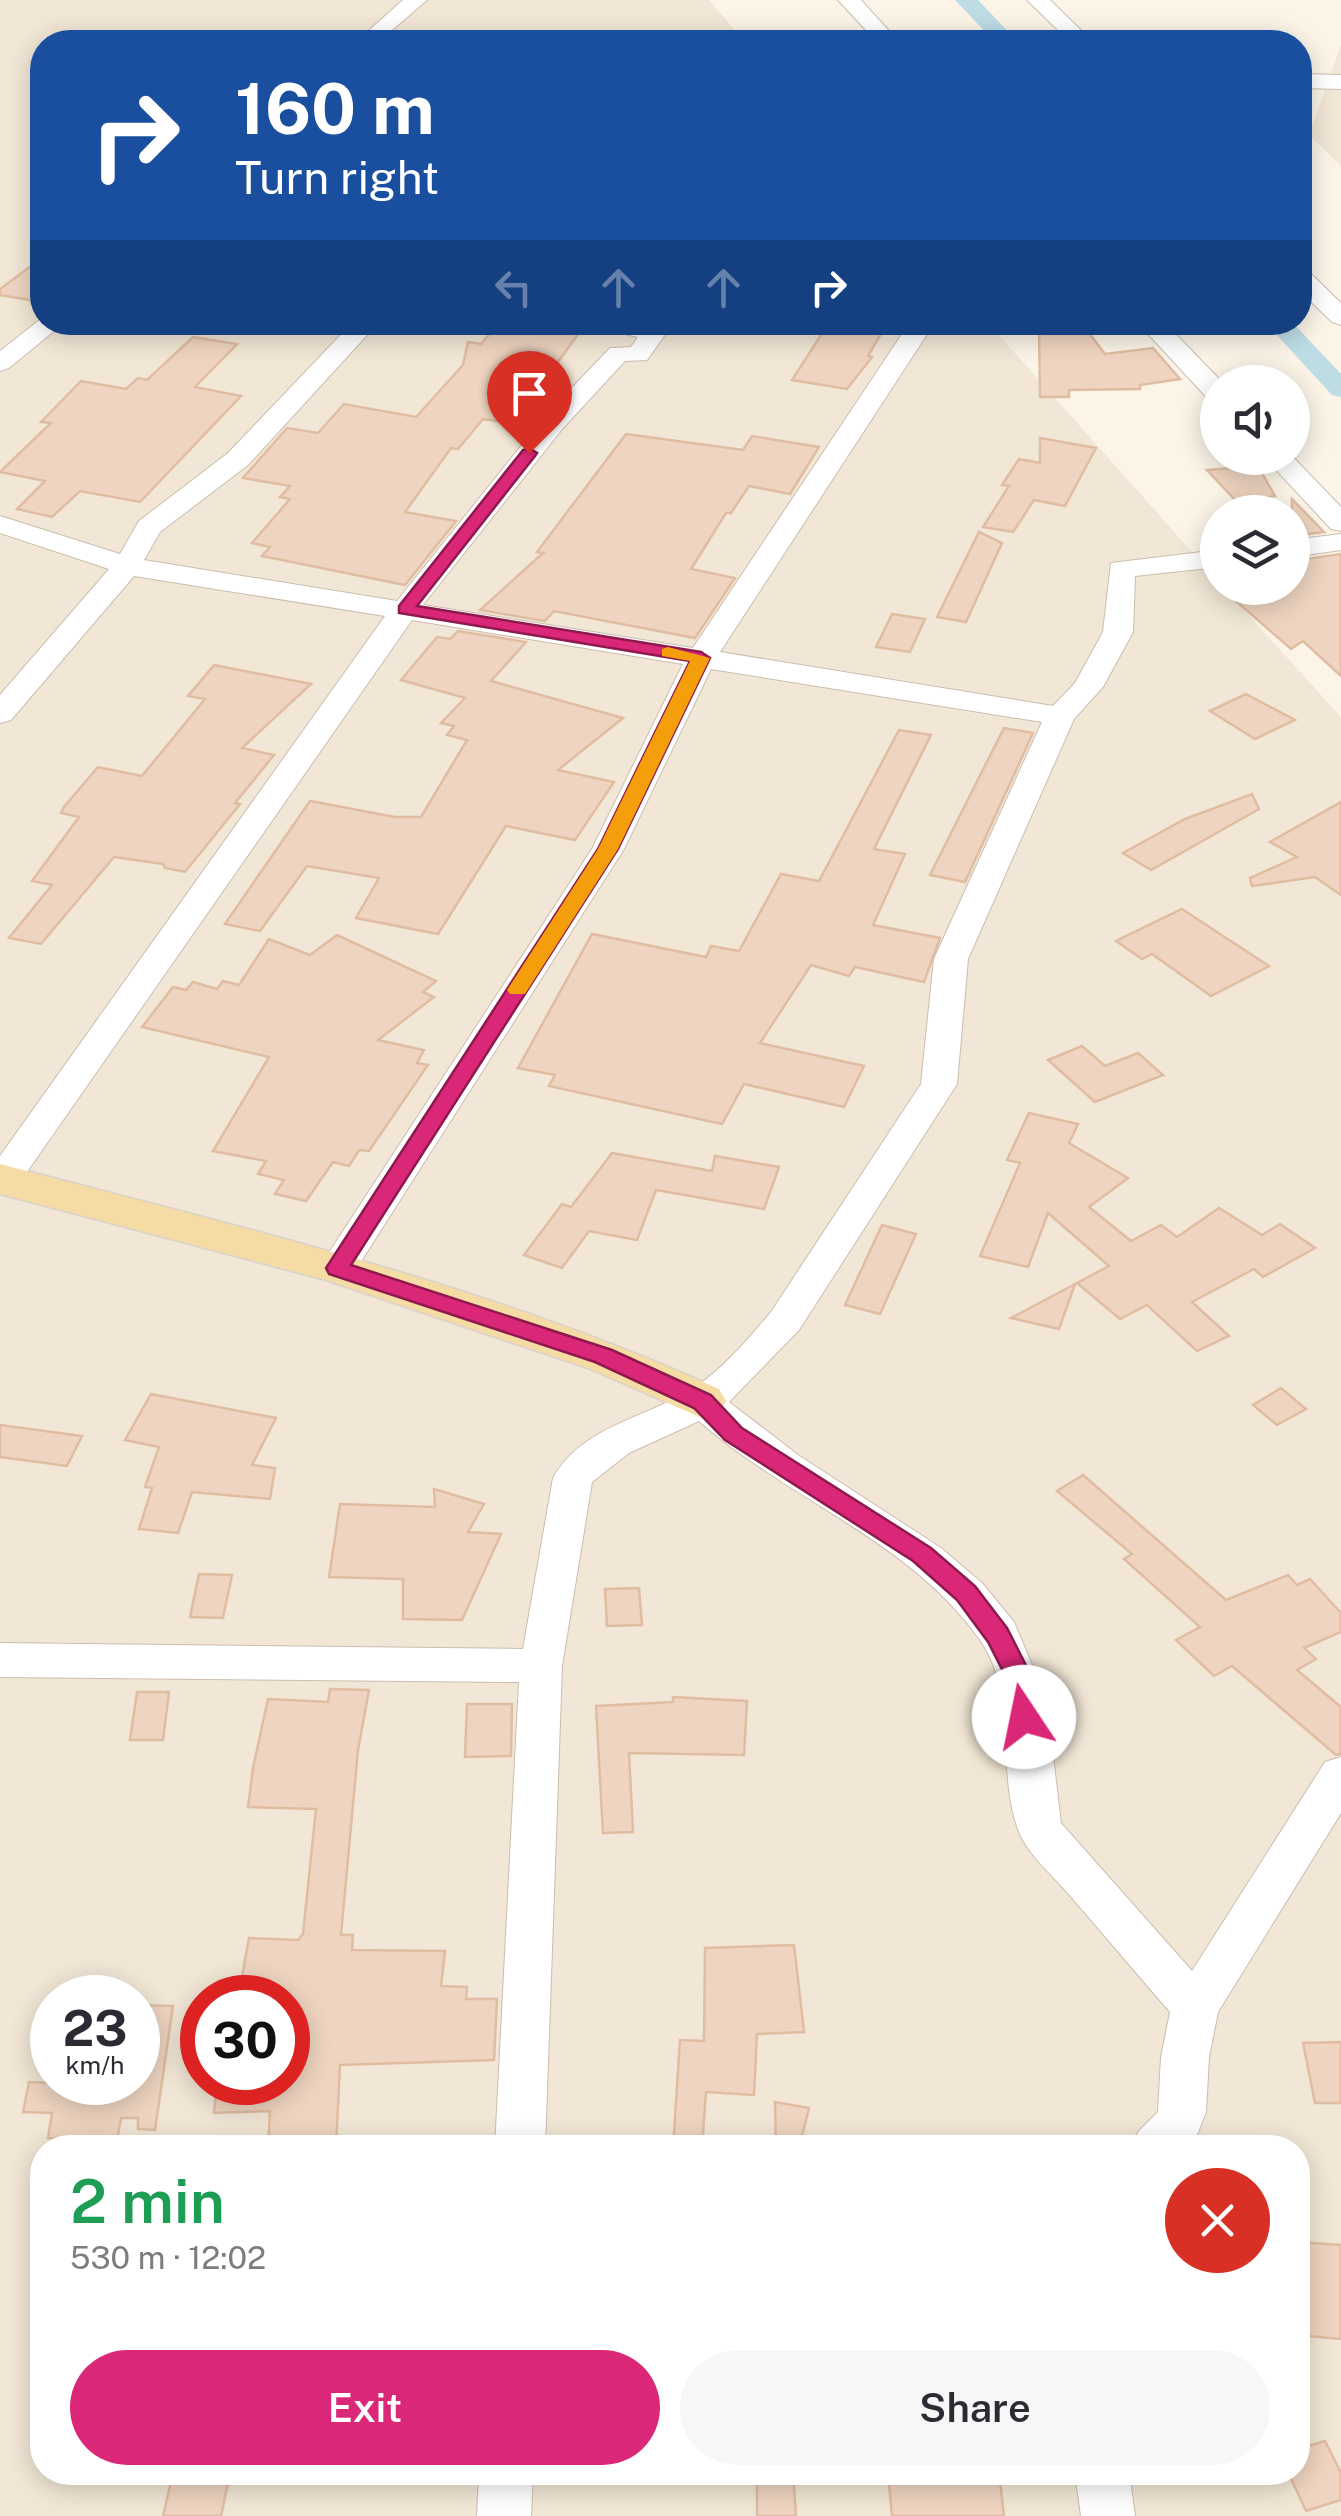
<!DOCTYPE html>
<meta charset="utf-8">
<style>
body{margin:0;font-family:"Public Sans",sans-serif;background:#f7f7f7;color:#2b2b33;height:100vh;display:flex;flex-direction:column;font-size:38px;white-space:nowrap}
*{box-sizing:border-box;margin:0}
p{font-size:32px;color:#7c7c81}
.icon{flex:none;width:55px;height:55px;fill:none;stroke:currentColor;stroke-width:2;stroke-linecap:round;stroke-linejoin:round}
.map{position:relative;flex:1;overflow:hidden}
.drawer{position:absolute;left:30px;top:2135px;width:1280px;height:350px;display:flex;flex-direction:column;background:#fff;border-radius:40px;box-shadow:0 5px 25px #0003}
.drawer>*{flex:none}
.hud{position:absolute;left:30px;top:30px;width:1282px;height:305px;border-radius:40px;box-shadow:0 5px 25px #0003;background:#1a4fa0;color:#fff;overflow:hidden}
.buttons{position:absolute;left:1200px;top:365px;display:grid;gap:20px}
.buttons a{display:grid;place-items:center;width:110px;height:110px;border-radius:50%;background:#fff;box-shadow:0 5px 25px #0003;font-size:50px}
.speed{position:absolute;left:30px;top:1975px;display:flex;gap:20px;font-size:50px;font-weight:700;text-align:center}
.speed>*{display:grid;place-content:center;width:130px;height:130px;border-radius:50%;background:#fff;box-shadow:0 5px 25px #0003;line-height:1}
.speed small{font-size:25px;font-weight:400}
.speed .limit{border:15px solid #d22;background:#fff;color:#111}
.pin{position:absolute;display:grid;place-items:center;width:85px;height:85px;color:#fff;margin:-102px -42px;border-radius:50% 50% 50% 0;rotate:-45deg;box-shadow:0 0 10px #0007}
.pin .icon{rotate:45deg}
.me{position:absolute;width:110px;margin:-55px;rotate:349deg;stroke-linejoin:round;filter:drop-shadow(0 0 8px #0008)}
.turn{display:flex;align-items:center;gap:35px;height:210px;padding:0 40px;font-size:45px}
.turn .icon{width:130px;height:130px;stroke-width:2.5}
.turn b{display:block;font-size:70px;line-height:85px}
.lanes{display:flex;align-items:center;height:95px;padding:0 40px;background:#0003;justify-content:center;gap:50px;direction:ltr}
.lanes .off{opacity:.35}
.round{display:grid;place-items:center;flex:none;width:105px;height:105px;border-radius:52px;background:#f7f7f7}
.summary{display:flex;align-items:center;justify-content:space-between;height:170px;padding:0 40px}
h1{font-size:60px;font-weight:600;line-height:75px;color:#1e9e55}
.button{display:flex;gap:20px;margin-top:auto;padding:20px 40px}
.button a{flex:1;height:115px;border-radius:60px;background:#db2777;color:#fff;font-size:40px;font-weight:600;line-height:115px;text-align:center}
.button a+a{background:#f7f7f7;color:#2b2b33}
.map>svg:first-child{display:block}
.residential{fill:#f2e7d6;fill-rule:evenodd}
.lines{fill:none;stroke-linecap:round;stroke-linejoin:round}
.canal{fill:#bddce4;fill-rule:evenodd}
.building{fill:#efd5c1;stroke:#e0bda2;stroke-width:2.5}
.minor-casing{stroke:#ccbdae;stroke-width:2}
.major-casing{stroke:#d8d2cd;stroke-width:3}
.minor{fill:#fff;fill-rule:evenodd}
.major{fill:#f5dba4;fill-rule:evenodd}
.route{fill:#db2777;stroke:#8e194d;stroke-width:2.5}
.slow{fill:#f59e0b}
</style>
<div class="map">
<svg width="1341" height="2516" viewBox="0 0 1341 2516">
<rect width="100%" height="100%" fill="#fbf4e7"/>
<g class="residential">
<path d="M0 0H709L745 42H42V322L988 323 1217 580 1218 588H1224L1341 717V2516H0ZM52 1998H138V2082H52ZM202 1998H288V2082H202ZM42 2148H1298V2472H42Z"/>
<path d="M1341 45V166L1309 135Z"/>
</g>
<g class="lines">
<g class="canal">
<path d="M955 0H978L1018 42H995Z"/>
<path d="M1265 322H1292L1341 374V397L1332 395Z"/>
</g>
</g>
<g class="building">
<path d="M42 258V302L0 295V289Z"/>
<path d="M500 322H587L538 389 562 393 532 426 483 419 458 449 451 448 405 512 456 521 405 585 262 556 270 547 252 543 290 499 280 497 290 486 243 478 287 428 318 433 344 404 416 417 463 365 468 342 481 344Z"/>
<path d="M828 324 882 332 868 356 872 357 847 389 792 380Z"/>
<path d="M1082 324 1105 354 1153 348 1180 379 1140 385V389L1069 390V397H1040L1039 329Z"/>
<path d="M193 337 237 344 195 387 241 396 140 502 80 491 52 517 17 509 45 481 0 472 51 423 41 422 81 381 126 389 138 378 147 380Z"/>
<path d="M626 434 743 450 752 436 819 447 790 494 749 486 731 513H726L691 569 735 578 695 638 554 611 545 621 480 610 543 553 537 552Z"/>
<path d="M1040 438 1096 448 1065 506 1034 500 1013 532 983 527 1009 486 1002 485 1019 459 1040 463Z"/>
<path d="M1258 466 1275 496 1237 502 1207 470Z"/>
<path d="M1292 499 1324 532 1292 536Z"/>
<path d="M979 532 1002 543 966 622 937 617Z"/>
<path d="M1341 554V676L1303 641 1291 649 1221 588H1292V561Z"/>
<path d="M892 614 925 619 910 652 876 647Z"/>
<path d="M458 631 526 642 491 681 623 718 558 770 614 782 575 840 506 826 438 934 356 918 379 878 307 866 260 931 225 924 310 801 395 817H421L467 740 447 735 454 726 441 723 465 698 401 680 437 637 450 639Z"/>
<path d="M214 665 311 684 242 748 274 755 235 803 240 804 185 872 165 868 163 864 114 857 41 944 9 938 52 885 32 881 79 817 61 813 64 807 98 767 142 776 205 699 188 696Z"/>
<path d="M1246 694 1295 720 1255 739 1210 711Z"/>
<path d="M1004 728 1033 733 965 882 930 875Z"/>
<path d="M899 730 931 735 874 849 905 854 873 925 940 938 924 982 855 967 849 976 811 965 760 1043 864 1066 844 1107 744 1084 722 1124 549 1086 555 1075 518 1068 592 934 706 957 711 946 739 951 781 874 819 881Z"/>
<path d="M1252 794 1259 809 1151 870 1123 853 1185 819Z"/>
<path d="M1341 802V895L1315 877 1252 886 1250 878 1297 857 1270 842Z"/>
<path d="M1182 909 1269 966 1211 996 1152 954 1142 959 1116 941Z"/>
<path d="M337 935 436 981 423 992 434 997 378 1040 424 1050 417 1063 428 1065 369 1151 359 1150 349 1166 333 1162 306 1201 275 1194 284 1180 258 1174 266 1161 213 1151 269 1057 142 1027 173 987 186 990 193 982 217 989 223 981 239 985 269 939 310 955Z"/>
<path d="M1082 1046 1105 1066 1138 1053 1163 1075 1095 1102 1048 1060Z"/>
<path d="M1029 1113 1078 1124 1069 1143 1128 1178 1089 1207 1131 1241 1161 1225 1177 1237 1219 1208 1262 1235 1280 1224 1315 1248 1263 1277 1254 1269 1192 1302 1229 1336 1197 1351 1147 1305 1120 1319 1077 1283 1109 1266 1048 1213 1028 1267 980 1256 1020 1163 1007 1160Z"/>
<path d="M612 1153 712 1171 715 1156 779 1167 764 1209 656 1190 637 1240 589 1231 562 1268 524 1255 562 1204 571 1207Z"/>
<path d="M882 1225 916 1234 880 1314 845 1305Z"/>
<path d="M1075 1284 1059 1329 1011 1318Z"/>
<path d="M1281 1388 1306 1409 1277 1425 1253 1405Z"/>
<path d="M151 1394 276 1418 252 1465 275 1468 270 1499 192 1492 178 1533 139 1529 152 1488 145 1487 159 1447 125 1440Z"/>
<path d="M0 1425 82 1436 67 1466 0 1457Z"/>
<path d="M1083 1475 1226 1600 1288 1575 1297 1585 1310 1579 1341 1613V1632L1304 1648 1316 1659 1297 1670 1341 1707V1754L1336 1755 1232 1666 1214 1676 1176 1640 1200 1627 1124 1559 1132 1554 1057 1491Z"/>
<path d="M434 1489 484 1504 468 1532 501 1534 462 1620 403 1619V1579L329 1577 340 1504 435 1507Z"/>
<path d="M199 1574 232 1575 223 1618 190 1617Z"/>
<path d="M639 1588 642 1625 607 1626 605 1589Z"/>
<path d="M330 1689 369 1690 358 1750 341 1935H353L352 1950 445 1951 441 1986 467 1987 466 1999H497L494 2060 340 2065 336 2148H268L270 2111 214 2113 217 2082H288V1998H238L249 1938 298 1940 303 1934 316 1809 248 1807 253 1768 268 1699 328 1702Z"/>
<path d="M137 1692H169L163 1740H130Z"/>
<path d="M673 1697 747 1701 744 1755 629 1753 633 1832 603 1833 596 1706 673 1702Z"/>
<path d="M467 1704H512L511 1756 465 1757Z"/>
<path d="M794 1945 804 2032 757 2034 754 2095 706 2092 702 2148H673L680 2040 704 2041 705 1948Z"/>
<path d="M138 2005 173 2006 155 2130 138 2129V2118H121L117 2140 48 2138 52 2113 23 2112 29 2082 138 2087Z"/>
<path d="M1341 2042V2103H1315L1303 2043Z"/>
<path d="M775 2102 809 2108 799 2148H776Z"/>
<path d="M1298 2242 1341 2245V2339L1298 2335Z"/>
<path d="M1325 2441 1341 2473V2500L1306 2511 1288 2472H1298V2449Z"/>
<path d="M757 2472H793L796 2516H757Z"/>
<path d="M888 2472H999L1004 2516H892Z"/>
<path d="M172 2477 228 2483 221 2516H163Z"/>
</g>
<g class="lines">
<defs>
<g id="minor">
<path d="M403 0H427L378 42H356Z"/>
<path d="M838 0H861L899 42H877Z"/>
<path d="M1027 0H1050L1093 42H1070Z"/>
<path d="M1300 74 1341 75V89L1300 88Z"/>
<path d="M1300 270 1309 272 1341 303V325L1332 322 1300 291Z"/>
<path d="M42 318V322H65L9 368 0 371V351Z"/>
<path d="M353 322H379L248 465 160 532 144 560 397 601 545 416 610 348 631 347 638 337 625 334 621 329 626 322H652L667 332 647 360 625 361 563 428 423 605 693 648 910 322H935L720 652 1053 706 1075 683 1103 632 1111 563 1218 550V567L1135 576 1133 632 1103 687 1074 719 968 959 957 1084 799 1330 729 1402 798 1455 941 1548 982 1583 1014 1622 1046 1698 1061 1823 1192 1971 1325 1762 1341 1757V1813L1218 2012 1209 2057 1206 2112 1192 2148H1131L1138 2132 1158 2112 1161 2057 1170 2012C1135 1972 1101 1931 1066 1891 1050 1873 1028 1854 1019 1832 995 1770 1020 1697 980 1640 911 1541 787 1499 699 1421L629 1453 592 1482 562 1666 545 2148H495L519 1682 0 1677V1643L523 1649 553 1478C583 1425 647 1418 694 1388 724 1368 748 1339 771 1312L921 1084 934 959 1042 722 711 669 624 849 351 1277 338 1281 325 1277 319 1268 592 849 683 664 412 620 15 1189 0 1192V1156L385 616 134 576 11 720 0 723V695L109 569 0 533V516L120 554 139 521 228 453Z"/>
<path d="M1137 322H1164L1222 382H1218V402L1209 400Z"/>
<path d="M1292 456 1341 507V531L1331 529 1265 458Z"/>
<path d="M1341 534V550L1292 557V540Z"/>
<path d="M479 2472H533L531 2516H477Z"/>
<path d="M1075 2472H1129L1135 2516H1081Z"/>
</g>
<path id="major" d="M0 1164C243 1228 490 1285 719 1389L726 1401 719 1413 702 1418 588 1368 326 1280 0 1194Z"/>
</defs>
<use href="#minor" class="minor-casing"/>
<use href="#major" class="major-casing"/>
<use href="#minor" class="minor"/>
<use href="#major" class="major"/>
</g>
<path class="route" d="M529 448 537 453 535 456 417 606 701 652 710 658 618 849 351 1265 612 1350 711 1395 742 1428 931 1548 975 1586 1007 1628 1033 1679 1037 1717 1033 1724H1014L1007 1679 988 1642 957 1600 913 1561 725 1440 694 1408 595 1362 329 1274 326 1268 598 849 690 661 399 613V606L523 450Z"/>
<path class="slow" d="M668 647 710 658 618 849 525 994H510L507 990 598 849 690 661 662 656V649Z"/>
</svg>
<div class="buttons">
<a><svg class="icon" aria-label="sound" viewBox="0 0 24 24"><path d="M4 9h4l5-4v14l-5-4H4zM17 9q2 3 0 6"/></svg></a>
<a><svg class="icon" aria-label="layers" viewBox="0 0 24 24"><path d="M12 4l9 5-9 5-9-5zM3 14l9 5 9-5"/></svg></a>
</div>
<div class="speed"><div>23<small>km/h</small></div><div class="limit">30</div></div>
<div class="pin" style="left:529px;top:453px;background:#d93025"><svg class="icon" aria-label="arrive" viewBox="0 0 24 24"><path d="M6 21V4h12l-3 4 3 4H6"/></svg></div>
<svg class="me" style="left:1024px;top:1717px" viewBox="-20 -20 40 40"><circle r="19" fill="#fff"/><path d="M0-13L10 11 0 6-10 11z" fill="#db2777"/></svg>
<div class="hud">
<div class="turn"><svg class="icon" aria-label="right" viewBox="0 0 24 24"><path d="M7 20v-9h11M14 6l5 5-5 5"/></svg><div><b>160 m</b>Turn right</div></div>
<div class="lanes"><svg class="icon off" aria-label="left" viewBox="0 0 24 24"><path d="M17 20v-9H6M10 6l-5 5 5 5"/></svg><svg class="icon off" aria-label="ahead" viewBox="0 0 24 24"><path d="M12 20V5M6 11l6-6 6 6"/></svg><svg class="icon off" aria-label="ahead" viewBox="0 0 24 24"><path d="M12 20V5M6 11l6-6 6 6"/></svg><svg class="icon" aria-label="right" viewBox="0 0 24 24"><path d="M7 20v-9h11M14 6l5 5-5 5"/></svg></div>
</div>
<section class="drawer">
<div class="summary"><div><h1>2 min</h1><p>530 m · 12:02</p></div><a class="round" style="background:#d93025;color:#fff"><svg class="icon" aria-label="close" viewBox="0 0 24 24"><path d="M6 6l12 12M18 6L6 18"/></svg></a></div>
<div class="button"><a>Exit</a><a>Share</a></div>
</section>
</div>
